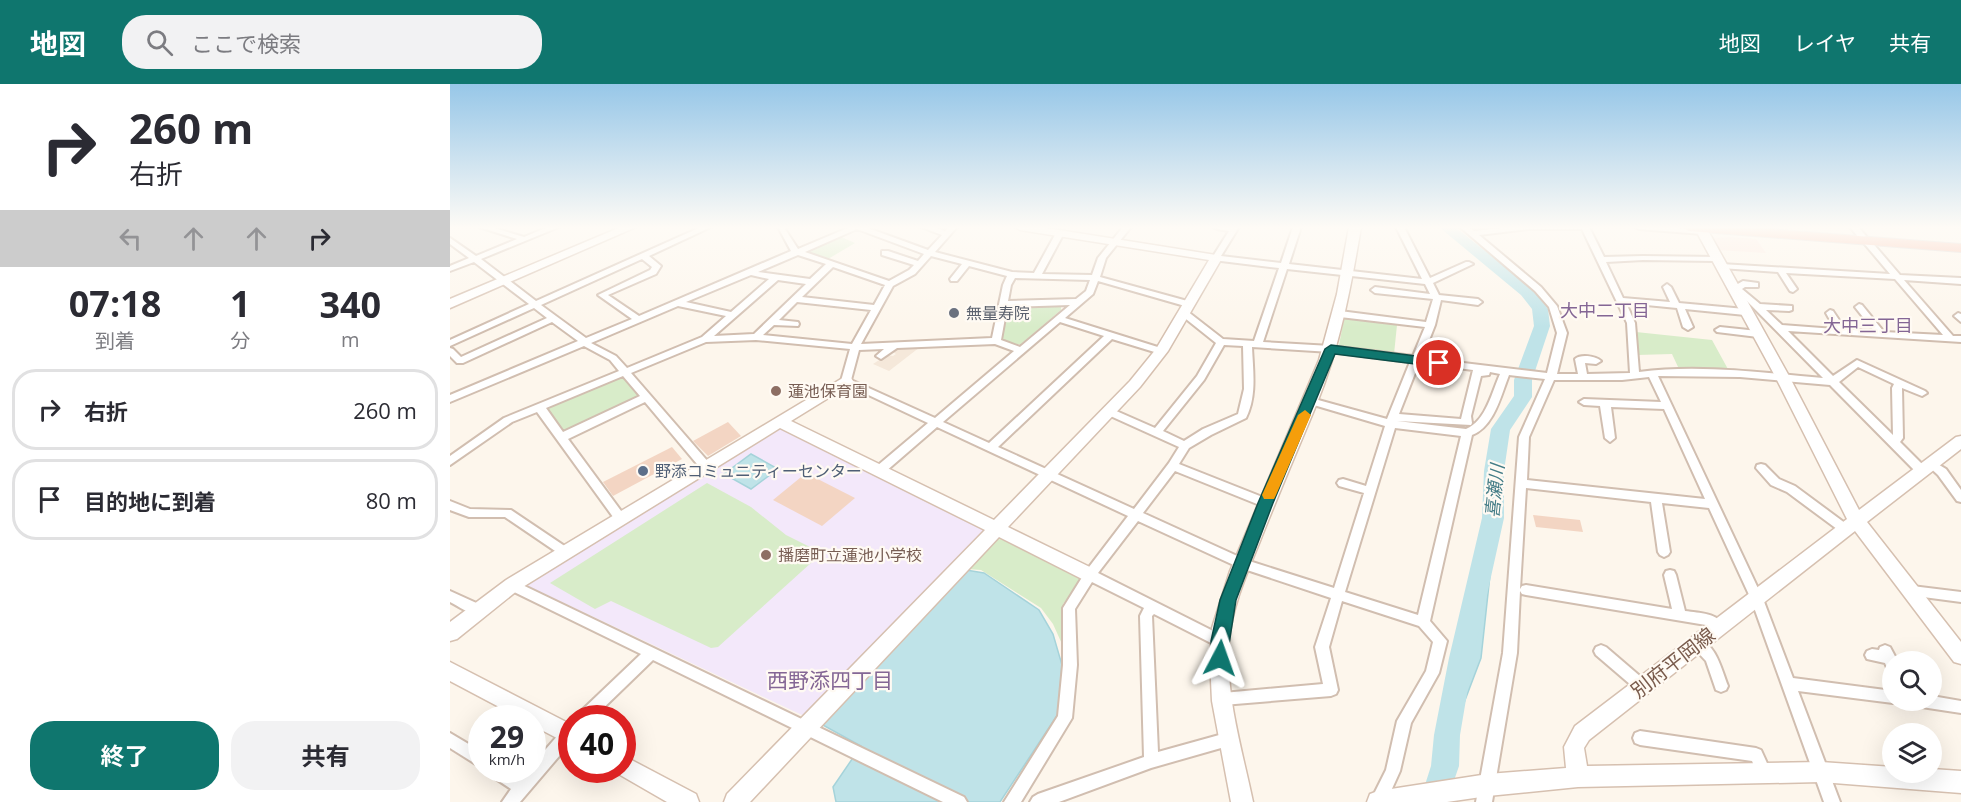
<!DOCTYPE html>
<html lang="ja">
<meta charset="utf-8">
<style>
body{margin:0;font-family:"Open Sans","Noto Sans JP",sans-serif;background:#f2f2f3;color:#2b2b33;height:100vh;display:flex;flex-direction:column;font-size:22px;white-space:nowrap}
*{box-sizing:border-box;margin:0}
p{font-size:20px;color:#7c7c81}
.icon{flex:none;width:33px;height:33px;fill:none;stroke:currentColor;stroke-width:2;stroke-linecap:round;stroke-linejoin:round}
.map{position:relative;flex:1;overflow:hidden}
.sheet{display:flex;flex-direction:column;background:#fff;width:450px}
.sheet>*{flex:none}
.guide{background:#fff;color:#2b2b33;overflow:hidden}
.tools{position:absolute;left:1432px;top:567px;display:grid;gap:12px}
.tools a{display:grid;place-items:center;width:60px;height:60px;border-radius:50%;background:#fff;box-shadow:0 6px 24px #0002;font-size:30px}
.speed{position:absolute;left:18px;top:621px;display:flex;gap:12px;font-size:30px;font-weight:700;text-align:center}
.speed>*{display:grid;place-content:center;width:78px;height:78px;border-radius:50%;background:#fff;box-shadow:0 6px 24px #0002;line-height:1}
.speed small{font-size:15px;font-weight:400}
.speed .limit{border:9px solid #d22;background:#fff;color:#111}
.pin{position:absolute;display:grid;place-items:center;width:51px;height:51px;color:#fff;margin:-26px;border:3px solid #fff;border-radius:50%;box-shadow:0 2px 6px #0007}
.me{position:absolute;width:66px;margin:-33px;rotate:4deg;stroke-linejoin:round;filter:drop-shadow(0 0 4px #0008)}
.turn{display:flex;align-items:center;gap:21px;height:126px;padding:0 30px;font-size:27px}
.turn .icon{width:78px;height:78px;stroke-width:2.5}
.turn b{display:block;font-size:42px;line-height:51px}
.lanes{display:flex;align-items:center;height:57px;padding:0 30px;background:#0003;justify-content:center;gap:30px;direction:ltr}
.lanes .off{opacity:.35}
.eta{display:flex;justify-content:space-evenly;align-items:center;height:102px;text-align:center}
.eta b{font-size:36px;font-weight:700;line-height:42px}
.primary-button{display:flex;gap:12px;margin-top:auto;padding:12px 30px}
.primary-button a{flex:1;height:69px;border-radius:24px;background:#0f766e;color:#fff;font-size:24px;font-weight:700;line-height:69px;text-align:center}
.primary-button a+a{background:#f2f2f3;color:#2b2b33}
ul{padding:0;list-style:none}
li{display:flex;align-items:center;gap:18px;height:81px;margin:0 12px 9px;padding:0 18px;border:3px solid #e1e1e2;border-radius:24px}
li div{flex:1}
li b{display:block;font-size:22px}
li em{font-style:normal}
header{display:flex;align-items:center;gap:36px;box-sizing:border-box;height:84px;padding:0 30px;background:#0f766e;color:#fff}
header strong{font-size:28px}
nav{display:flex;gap:33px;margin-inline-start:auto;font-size:21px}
.search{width:420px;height:54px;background:#f2f2f3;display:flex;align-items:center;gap:15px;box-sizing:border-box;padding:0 21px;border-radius:24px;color:#7c7c81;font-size:22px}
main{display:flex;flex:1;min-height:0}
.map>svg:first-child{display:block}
.residential{fill:#f5e8da}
.commercial{fill:#fde8e0}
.education{fill:#f3e8fa}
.green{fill:#d8ecc9}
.water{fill:#bfe3e8;stroke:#a5d3da;stroke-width:1.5}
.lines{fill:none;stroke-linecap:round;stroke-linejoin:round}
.river{fill:#bfe3e8;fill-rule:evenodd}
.building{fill:#f3d5c3}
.street-casing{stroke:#d1beb0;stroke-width:4}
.secondary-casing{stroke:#d6c0b0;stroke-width:3}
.highway-casing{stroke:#dad1cd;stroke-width:2}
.street{fill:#fff;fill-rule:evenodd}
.secondary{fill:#fff;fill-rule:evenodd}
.highway{fill:#f7b7a3;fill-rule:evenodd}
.route{fill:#0f766e;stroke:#0a4d48;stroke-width:1.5}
.slow{fill:#f59e0b}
.worship-dot{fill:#6b7280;stroke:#fffaf3;stroke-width:2}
.education-dot{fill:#8d6e63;stroke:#fffaf3;stroke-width:2}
.service-dot{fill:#5c6f8a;stroke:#fffaf3;stroke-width:2}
.labels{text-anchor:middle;stroke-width:4.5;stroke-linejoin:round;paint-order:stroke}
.worship-label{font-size:16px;fill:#5b616d;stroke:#fffaf3;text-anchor:start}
.education-label{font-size:16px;fill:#785e54;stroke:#fffaf3;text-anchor:start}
.service-label{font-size:16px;fill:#4e5e75;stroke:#fffaf3;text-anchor:start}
.neighbourhood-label{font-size:18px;fill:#846695;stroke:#fffaf3}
.water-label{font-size:18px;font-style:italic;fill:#437c86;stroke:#fffaf3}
.near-street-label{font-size:20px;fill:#7a5c4d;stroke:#fffaf3}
.near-neighbourhood-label{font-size:21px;fill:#846695;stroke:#fffaf3}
</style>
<header>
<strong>地図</strong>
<div class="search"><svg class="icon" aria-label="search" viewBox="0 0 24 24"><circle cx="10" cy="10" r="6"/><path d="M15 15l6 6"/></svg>ここで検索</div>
<nav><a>地図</a><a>レイヤ</a><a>共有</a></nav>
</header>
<main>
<section class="sheet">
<div class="guide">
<div class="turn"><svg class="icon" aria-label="right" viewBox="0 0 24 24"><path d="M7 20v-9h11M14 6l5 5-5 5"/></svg><div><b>260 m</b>右折</div></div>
<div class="lanes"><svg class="icon off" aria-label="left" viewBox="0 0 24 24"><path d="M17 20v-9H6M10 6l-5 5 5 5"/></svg><svg class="icon off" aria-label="ahead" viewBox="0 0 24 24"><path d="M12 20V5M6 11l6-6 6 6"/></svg><svg class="icon off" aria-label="ahead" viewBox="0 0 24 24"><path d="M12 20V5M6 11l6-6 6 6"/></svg><svg class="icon" aria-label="right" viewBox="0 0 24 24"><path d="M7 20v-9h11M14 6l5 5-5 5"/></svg></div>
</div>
<div class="eta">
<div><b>07:18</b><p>到着</p></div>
<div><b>1</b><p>分</p></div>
<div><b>340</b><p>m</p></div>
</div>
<ul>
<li><svg class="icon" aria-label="right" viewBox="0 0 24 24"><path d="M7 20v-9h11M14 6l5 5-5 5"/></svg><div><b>右折</b></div><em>260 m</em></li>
<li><svg class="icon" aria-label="arrive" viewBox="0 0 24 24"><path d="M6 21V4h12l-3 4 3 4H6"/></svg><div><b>目的地に到着</b></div><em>80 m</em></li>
</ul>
<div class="primary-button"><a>終了</a><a>共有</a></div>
</section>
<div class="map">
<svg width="1511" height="718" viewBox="0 0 1511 718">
<rect width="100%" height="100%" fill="#fdf6ec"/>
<path class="residential" d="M470 263 439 287 423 280 437 271 443 272 446 270 442 267 445 264Z"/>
<path class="commercial" d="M1281 153 1306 155 1316 169 1267 166 1260 154Z"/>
<path class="education" d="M336 343 535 446 354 632 78 502 80 495 323 346Z"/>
<g class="green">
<path d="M389 152 405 159 378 175 359 169V166Z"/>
<path d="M611 220V226L571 260 565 261 552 257 551 252 556 224 564 221Z"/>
<path d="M897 234 947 241 944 270 892 264 889 261 894 235Z"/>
<path d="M1186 248 1262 256 1279 287 1229 285 1222 270 1187 271Z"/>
<path d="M170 290 190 314 115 349 96 324Z"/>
<path d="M257 399 301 423 336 451 372 469 268 563 261 564 161 517 145 525 100 499Z"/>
<path d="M551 455 629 494 630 498 613 520 612 560 603 540 591 524 531 486 517 485 542 456Z"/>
</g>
<g class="water">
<path d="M301 370 328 385 301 405 274 390Z"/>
<path d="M1034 476 1040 491 1031 574 1009 632 992 718H979L995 682 997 651 1011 574Z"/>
<path d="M516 486 534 489 589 526 603 550 612 581 608 630 550 718H386L383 703 411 662 371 640Z"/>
</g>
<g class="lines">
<path class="river" d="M989 143H1005L1083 205 1098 225 1100 242 1082 296V313L1060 346 1054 387V434L1023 574 1010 651 1009 682 998 714 988 718 978 714 974 704 981 682 984 651 999 574 1032 434 1034 387 1041 345 1064 312V296L1084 242 1082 225 1071 211Z"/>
</g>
<g class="building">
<path d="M278 338 291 352 258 372 243 357Z"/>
<path d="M222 363 232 375 163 412 153 398Z"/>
<path d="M356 389 405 414 372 442 323 416Z"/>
<path d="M1083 431 1130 436 1133 448 1086 443Z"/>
</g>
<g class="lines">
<defs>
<g id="street">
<path d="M29 143H41L74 153 98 143H109L31 175 86 217 251 143H261L199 172 211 182 206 190 158 211 189 232 341 167 328 143H337L335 145 348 165 400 143H415L478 166 492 151 471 143H483L495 147 499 143H507L485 168 562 188 584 189 606 149 610 147 614 149 592 190 642 191 648 174 673 143H681L656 174 650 193 741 218V222H735L648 197 643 210 615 234 714 265 716 267 711 270 662 255 548 363 684 425 719 379 729 363 656 330 655 328 660 325 664 326 705 344 747 292 766 259 731 231V227H737L773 255 804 257 829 184 763 176 762 174 779 147 767 145 763 143H789L771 172 831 179 843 143H851L839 180 972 195 946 143H954L980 194 1016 178H1019L1023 180 983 199 989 211 1028 215 1032 218 1028 221 991 216 985 241 972 274 1097 289 1107 249 1099 223 1085 207 1010 143H1019L1024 147 1060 143H1139L1154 173 1193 172 1269 173V177H1266L1193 176 1156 178 1173 214 1220 218 1213 203 1217 200 1221 203 1229 219 1295 225 1299 228 1295 231 1235 225 1243 243 1238 246 1233 243 1227 224 1176 219 1185 239 1189 288C1250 280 1313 289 1373 294L1291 211 1278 204V200L1286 201 1293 197 1308 199V203H1295L1292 205 1310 220 1342 222V226L1339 227 1316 226 1332 241 1385 245 1376 229 1380 226 1383 227 1395 245 1424 247 1405 223 1409 220 1412 221 1434 248 1493 251 1445 195 1336 189 1347 205 1343 208 1340 207 1328 188 1271 184 1267 182 1271 180 1440 190 1413 158 1414 156H1420L1450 191 1511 194V200L1454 196 1503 252H1511V258L1338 247 1383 292 1407 276 1475 307 1477 309 1472 312 1452 304 1453 354 1450 358 1476 384 1477 387 1476 390H1468L1380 301 1290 293 1208 292 1313 515 1343 594 1443 607V616H1448L1443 619 1348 607 1390 718H1374L1301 515 1259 424 1212 419 1220 468 1218 471 1214 473 1210 471 1208 468 1201 418 1076 404 1070 505 1072 502 1076 501 1222 525 1214 491 1216 487 1220 486 1224 487 1226 491 1235 527C1250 529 1268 529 1275 543L1274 547 1269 549 1256 541 1076 511 1072 510 1070 507 1067 569 1042 718H1026L1053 569 1069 353 1095 295 1059 291C1051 311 1044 343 1022 351L980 537 997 557 989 589 961 639 950 687 936 718H920L936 686 947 637 976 587 983 558 969 542 892 517 879 563 888 606 886 610 881 612 773 621 768 620 766 615 768 610 773 609 873 600 865 563 881 514 788 483 688 437 648 489 775 553 777 557 775 561 770 563 765 561 704 530 702 532 708 668 780 648 785 650 787 655 785 660 701 684 609 718H580L583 713 588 710 694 673 690 532 694 524 642 498 625 525 627 581 622 634 571 718H554L608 632 613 581V524L636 487 678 432 487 343 435 388H427L426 385 427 382 478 339 393 299 391 297 400 265 306 256 256 258 181 289 260 380 261 383 260 386H252L195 318 118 355 174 431 176 434 174 437H166L87 328 62 338 0 381V372L54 334 169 287 160 276 134 262 0 318V311L128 257 102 238 13 279H7L0 272V264L3 265 11 273 97 234 84 224 0 262V256L79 220 24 178 0 187V182L19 174 0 160V154L26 172 67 155ZM407 145 474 170 468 177 438 167H432V171L464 181 459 186 439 197 355 168ZM1078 145H1132L1177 239 1180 289 1137 290 1135 279 1146 280 1151 277C1145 272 1131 270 1125 275L1128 290H1107L1117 249 1107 222 1091 203 1029 151ZM348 171 376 180 360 195 308 188ZM481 172 512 180 500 195 501 197H507L519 182 557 192 553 201 542 254 411 260 443 202 465 190ZM192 175 202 183 200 186 148 211 182 235 136 254 91 221ZM383 183 435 201 424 221 352 213ZM837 185 975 200 980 210 925 203 921 206 925 209 983 215 976 238 890 227 886 230 890 233 975 243 963 272 881 262 813 258ZM301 191 319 195 281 228 236 218ZM565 194 640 196 636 207 626 215 558 217 561 201ZM328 196 356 200 304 250 264 252ZM347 218 421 226 402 260 313 251 324 241 348 242 349 240 348 238 329 236ZM620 221 570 263 551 256 557 223ZM228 222 276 232 252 253 177 284 166 272 141 259ZM610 238 654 252 539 359 493 338ZM545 260 564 267 485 334 401 296 409 266 434 265 426 272 431 275 447 264ZM774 261 793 262 794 305 788 330 753 345 734 357 713 347 754 296ZM802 263 881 268 960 278 937 335 861 314 856 317 857 319 935 342 916 402 893 395 889 396 887 399 889 402 914 409 884 504 796 476 693 429 725 387 812 422H820L822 419 820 416 729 380 739 364 761 351 796 334C807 312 803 287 802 263ZM969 279 1023 286 1011 335 949 330ZM1408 283 1444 300 1442 304 1443 351 1389 298ZM1040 288 1050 290C1042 308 1036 337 1016 345L947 337 1021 341 1022 339 1021 332 1031 292 1039 291ZM173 292 190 312 113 348 96 324ZM1199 293 1211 318 1134 315 1129 318 1134 321 1150 322 1155 354 1160 358 1165 354 1161 323 1214 325 1255 415 1077 396 1079 353 1104 296H1172ZM945 344 1011 352 968 531 895 508Z"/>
<path d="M1185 143H1217L1252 146 1256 148 1252 150 1189 145Z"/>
<path d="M1400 143H1408L1416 152 1412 154H1409Z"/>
<path d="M1508 229 1511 230V238L1504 232Z"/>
<path d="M1270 243 1308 247 1313 250 1308 253 1267 248 1265 246Z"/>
<path d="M1481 376 1496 385 1511 406V418L1507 417 1488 391 1476 380Z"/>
<path d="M1311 380 1315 381 1329 395 1345 402 1399 442 1401 445 1399 448 1395 450 1391 448 1337 408 1321 401 1306 384 1307 381Z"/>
<path d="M0 417 20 425 61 426 119 465 121 468 119 471 115 473 111 471 55 433H19L0 426Z"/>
<path d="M62 496 514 713 517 718H493L203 576 143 634H127L129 629 191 570 58 505 56 501 58 497Z"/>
<path d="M1462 502 1511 508V518L1458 511 1456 507 1458 503Z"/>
<path d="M0 507 33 522 35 526 33 530C23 533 10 523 0 518Z"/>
<path d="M1247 554C1267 561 1271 585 1278 602L1276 606 1271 608 1266 606 1256 577 1240 560 1242 556Z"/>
<path d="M1151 561 1156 563 1198 599 1200 603 1198 607 1193 609 1188 607 1146 571 1144 567 1146 563Z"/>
<path d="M1435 561 1440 563 1448 578H1443V588L1438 586 1435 579 1417 575 1415 571 1417 567 1422 565 1429 566 1430 563Z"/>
<path d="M1482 612 1511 617V629L1465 622 1460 621 1458 616H1482Z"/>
<path d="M121 640 122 657 70 718H52L61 705 40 691 38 686H58L71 694 78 686H82V681L116 642Z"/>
<path d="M1190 647 1306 664 1311 666 1321 688 1319 693 1314 695 1309 693 1302 677 1190 661 1185 659 1183 654 1185 649Z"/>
<path d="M0 649 32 668V684L0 664Z"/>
</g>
<g id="secondary">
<path d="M171 143H186L0 224V215Z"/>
<path d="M565 143H590L766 171 772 174 718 267 690 303 558 443 646 486 649 491 646 496 640 498 634 496 549 453 300 718H274L277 710 535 446 330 344 68 506 7 555 0 557V538L56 496 396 292 401 294 403 297 401 300 341 337 544 436 680 297 706 265 759 176 570 146Z"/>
<path d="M899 143H911C901 203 890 262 867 319 848 365 828 411 810 457 797 489 782 522 779 557 775 611 792 665 803 718H781L762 617 760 576 762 544 780 487 869 276 887 210Z"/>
<path d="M1244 143H1256L1339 292 1409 426 1506 353 1511 352V365L1417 438 1511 558V580L1504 578 1405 447 1139 656 1134 664 1137 682 1371 678 1443 683V688H1482V685L1511 687V709L1371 698 1128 703 1038 712 997 718H917L920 710 928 707 1038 690 1116 684 1114 663 1125 642 1397 435 1325 292Z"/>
<path d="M0 578 122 641V662L82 641V634H70L0 597Z"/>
<path d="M172 671 246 710 249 718H217L165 688 163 686H172Z"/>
</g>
<path id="highway" d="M1232 143H1294L1511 160V168L1239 147Z"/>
</defs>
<use href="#street" class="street-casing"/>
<use href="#secondary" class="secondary-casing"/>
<use href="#highway" class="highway-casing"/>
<use href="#street" class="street"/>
<use href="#secondary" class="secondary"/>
<use href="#highway" class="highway"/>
</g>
<linearGradient id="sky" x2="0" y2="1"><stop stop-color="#97c7e8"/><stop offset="0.59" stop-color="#fefbf6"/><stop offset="1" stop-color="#fefbf6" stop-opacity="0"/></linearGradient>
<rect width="1511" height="243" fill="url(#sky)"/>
<path class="route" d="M881 261 989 275 995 279 989 283 885 270 823 419 786 516 776 579 770 582 764 579 762 574 761 557 770 516 808 419 875 265Z"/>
<path class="slow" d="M855 326 861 331 826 411 824 415H814L812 411 848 331Z"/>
<circle class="worship-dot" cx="504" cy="229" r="6"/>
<g class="education-dot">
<circle cx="326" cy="307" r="6"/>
<circle cx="316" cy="471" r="6"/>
</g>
<circle class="service-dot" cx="193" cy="387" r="6"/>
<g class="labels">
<g class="worship-label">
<text x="516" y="235">無量寿院</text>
</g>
<g class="education-label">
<text x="338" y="313">蓮池保育園</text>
<text x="328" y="477">播磨町立蓮池小学校</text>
</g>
<g class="service-label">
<text x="205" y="393">野添コミュニティーセンター</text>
</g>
<g class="neighbourhood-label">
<text x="1155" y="233">大中二丁目</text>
<text x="1418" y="248">大中三丁目</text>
</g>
<g class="water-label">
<text transform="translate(1045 407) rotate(-84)" y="6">喜瀬川</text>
</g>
<g class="near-street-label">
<text transform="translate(1223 579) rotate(-38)" y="7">別府平岡線</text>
</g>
<g class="near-neighbourhood-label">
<text x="380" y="604">西野添四丁目</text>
</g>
</g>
</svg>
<div class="tools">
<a><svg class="icon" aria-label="search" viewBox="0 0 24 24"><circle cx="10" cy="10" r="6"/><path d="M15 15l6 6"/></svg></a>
<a><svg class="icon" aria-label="layers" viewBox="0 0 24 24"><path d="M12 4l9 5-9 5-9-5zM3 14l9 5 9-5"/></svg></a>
</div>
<div class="speed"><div>29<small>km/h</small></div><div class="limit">40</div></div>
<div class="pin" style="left:989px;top:279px;background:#d93025"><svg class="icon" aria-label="arrive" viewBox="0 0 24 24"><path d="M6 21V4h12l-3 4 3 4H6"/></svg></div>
<svg class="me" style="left:770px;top:574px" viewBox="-20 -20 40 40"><path d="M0-17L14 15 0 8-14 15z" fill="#0f766e" stroke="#fff" stroke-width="4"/></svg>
</div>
</main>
